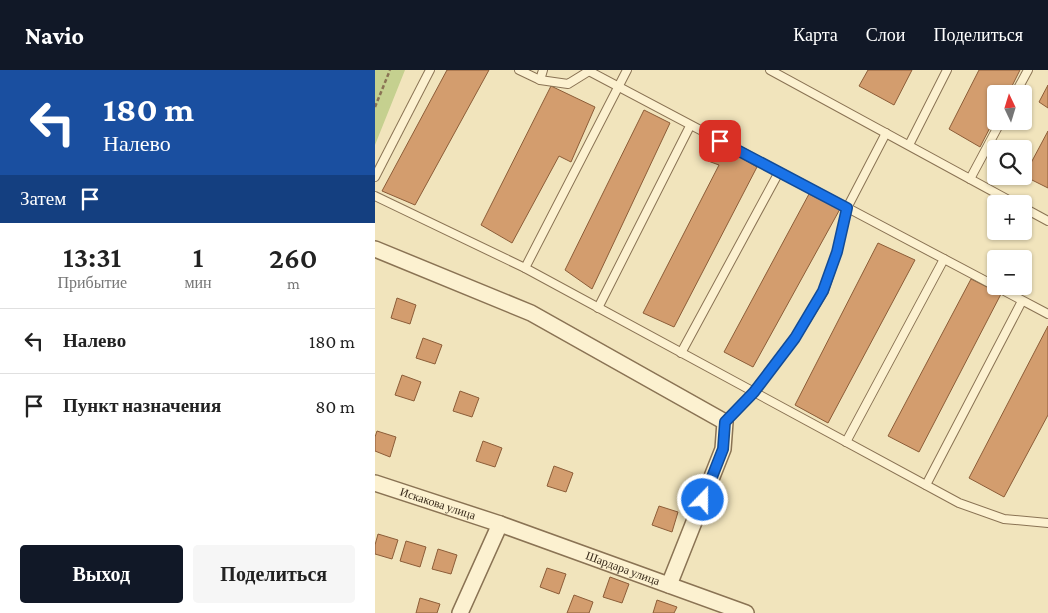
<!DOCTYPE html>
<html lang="ru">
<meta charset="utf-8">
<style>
body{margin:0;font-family:"Crimson Pro",serif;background:#f6f6f6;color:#222;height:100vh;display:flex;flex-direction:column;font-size:19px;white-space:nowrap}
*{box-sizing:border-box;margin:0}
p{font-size:16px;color:#767676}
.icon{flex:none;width:28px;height:28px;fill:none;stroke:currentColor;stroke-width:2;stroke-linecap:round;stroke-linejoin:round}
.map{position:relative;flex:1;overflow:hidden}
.sheet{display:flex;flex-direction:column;background:#fff;width:375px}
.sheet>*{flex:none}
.banner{background:#1a4fa0;color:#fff;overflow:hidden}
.needle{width:32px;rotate:356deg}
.buttons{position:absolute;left:612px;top:15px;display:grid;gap:10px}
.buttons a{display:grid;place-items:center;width:45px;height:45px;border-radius:5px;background:#fff;box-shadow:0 1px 4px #0004;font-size:25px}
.pin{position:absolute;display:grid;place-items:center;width:42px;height:42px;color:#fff;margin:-21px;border-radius:10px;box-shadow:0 2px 8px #0006}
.me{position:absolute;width:55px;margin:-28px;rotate:22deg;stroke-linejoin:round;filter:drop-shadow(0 0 4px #0008)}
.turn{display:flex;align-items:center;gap:18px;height:105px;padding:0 20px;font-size:22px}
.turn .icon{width:65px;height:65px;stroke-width:2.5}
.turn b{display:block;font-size:35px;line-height:42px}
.then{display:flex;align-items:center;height:48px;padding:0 20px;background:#0003;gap:10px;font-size:19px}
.eta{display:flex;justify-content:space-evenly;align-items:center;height:85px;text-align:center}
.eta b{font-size:30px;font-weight:600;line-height:35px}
.primary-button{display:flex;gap:10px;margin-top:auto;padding:10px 20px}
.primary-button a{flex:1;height:58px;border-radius:5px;background:#111827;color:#fff;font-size:20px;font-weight:600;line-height:58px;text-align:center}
.primary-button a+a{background:#f6f6f6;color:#222}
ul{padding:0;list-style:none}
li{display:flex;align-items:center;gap:15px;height:65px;padding:0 20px;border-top:1px solid #e0e0e0}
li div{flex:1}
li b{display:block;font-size:19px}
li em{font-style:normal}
header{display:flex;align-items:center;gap:30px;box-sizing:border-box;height:70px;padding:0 25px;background:#111827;color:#fff}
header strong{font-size:24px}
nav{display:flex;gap:28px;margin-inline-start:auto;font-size:18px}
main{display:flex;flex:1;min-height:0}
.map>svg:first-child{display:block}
.green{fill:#c5d08f}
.building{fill:#d39d6e;stroke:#8c5d38}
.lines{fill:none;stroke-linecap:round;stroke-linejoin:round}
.service-casing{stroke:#8a7354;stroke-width:10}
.minor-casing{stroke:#8a7354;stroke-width:18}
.path{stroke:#8a7354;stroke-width:2.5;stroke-dasharray:4 2.5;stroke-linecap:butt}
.service{stroke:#fcf1d0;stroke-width:8}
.minor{stroke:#fcf1d0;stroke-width:15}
.route-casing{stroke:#114b97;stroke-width:12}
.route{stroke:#1a73e8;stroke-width:9}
.labels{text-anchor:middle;stroke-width:5;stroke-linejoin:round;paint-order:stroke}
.street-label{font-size:12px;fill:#382a1a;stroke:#f8eecc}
</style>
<header>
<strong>Navio</strong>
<nav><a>Карта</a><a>Слои</a><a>Поделиться</a></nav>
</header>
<main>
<section class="sheet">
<div class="banner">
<div class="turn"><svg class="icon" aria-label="left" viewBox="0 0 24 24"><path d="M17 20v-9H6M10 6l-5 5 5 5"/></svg><div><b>180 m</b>Налево</div></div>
<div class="then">Затем<svg class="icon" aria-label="arrive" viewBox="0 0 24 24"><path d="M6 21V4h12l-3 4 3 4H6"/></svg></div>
</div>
<div class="eta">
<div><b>13:31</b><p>Прибытие</p></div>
<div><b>1</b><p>мин</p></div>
<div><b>260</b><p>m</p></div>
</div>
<ul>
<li><svg class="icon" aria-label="left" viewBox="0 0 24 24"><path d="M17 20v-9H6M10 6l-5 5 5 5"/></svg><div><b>Налево</b></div><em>180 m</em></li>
<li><svg class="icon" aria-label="arrive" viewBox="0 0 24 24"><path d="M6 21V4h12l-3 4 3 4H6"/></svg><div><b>Пункт назначения</b></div><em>80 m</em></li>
</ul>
<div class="primary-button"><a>Выход</a><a>Поделиться</a></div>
</section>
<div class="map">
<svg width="673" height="543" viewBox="0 0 673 543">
<rect width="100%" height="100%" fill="#f1e4bc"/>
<path class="green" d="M0 0H30L0 75Z"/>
<g class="building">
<path d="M72 0H114L40 135 7 121Z"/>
<path d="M493 0H537L519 35 484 16Z"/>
<path d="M604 0H645L633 24H621V46L605 77 574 59Z"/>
<path d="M673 15V38L664 32Z"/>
<path d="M176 16 220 37 196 92 184 86 137 173 106 155Z"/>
<path d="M269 40 295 53 217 219 190 200Z"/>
<path d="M673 61V118L649 106Z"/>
<path d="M341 73 382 97 299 257 268 243 344 95 333 91Z"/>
<path d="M434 124 465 139 378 297 349 282Z"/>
<path d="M503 173 540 190 453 353 420 335Z"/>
<path d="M596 209 626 224 544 382 513 366Z"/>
<path d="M22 228 41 235 35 254 16 248Z"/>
<path d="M673 256V345L629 427 594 408Z"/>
<path d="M48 268 67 275 60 294 41 288Z"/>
<path d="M27 305 46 312 39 331 20 325Z"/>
<path d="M85 321 104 328 97 347 78 341Z"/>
<path d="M2 361 21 367 15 387 0 381V367Z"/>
<path d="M108 371 127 378 120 397 101 391Z"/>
<path d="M179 396 198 403 191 422 172 416Z"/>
<path d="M284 436 303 442 297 462 277 455Z"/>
<path d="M3 464 23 470 17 489 0 484V475Z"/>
<path d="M31 471 51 477 45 497 25 491Z"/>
<path d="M63 479 82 485 76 504 57 499Z"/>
<path d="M172 498 191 504 184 524 165 517Z"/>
<path d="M235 507 254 514 247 533 228 527Z"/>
<path d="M199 525 218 532 214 543H192Z"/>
<path d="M45 528 65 534 62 543H41Z"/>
<path d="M282 530 302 537 299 543H278Z"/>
</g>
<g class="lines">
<defs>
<g id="service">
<path d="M144 0 165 10 193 14 214 1"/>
<path d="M212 0 673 244"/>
<path d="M395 0 641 134"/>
<path d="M165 10 168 0"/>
<path d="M640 24 653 0"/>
<path d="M534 75 572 0"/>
<path d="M0 107 55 0"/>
<path d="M595 109 626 51"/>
<path d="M0 126 150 198 584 433 629 449 673 453"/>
<path d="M649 138 673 151"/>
<path d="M150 198 252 0"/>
<path d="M223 238 315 56"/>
<path d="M306 283 404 102"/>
<path d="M350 352 379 322 420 268 449 221 462 182 472 138 511 63"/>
<path d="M471 372 569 189"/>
<path d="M551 415 647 231"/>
</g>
<g id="minor">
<path d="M0 179 156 243 350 352 348 379 294 515"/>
<path id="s1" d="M0 413 125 454 371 543"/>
<path d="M85 543 125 454"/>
</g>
</defs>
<use href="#service" class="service-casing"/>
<use href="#minor" class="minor-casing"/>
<path class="path" d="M0 37 15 0"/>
<use href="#service" class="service"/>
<use href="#minor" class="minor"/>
</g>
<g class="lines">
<defs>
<path id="route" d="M328 430 348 379 350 352 379 322 420 268 448 221 462 182 472 138 345 71"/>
</defs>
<use href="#route" class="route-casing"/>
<use href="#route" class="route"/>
</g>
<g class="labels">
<g class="street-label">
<text dy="4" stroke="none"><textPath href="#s1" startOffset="66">Искакова улица</textPath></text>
<text dy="4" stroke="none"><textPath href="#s1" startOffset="262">Шардара улица</textPath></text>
</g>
</g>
</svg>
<div class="buttons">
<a><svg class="needle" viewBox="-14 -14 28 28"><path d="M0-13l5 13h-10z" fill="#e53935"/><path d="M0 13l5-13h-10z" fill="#767676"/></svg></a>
<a><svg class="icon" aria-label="search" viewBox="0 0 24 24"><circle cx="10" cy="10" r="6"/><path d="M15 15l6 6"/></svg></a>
<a>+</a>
<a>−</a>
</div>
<div class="pin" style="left:345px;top:71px;background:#d93025"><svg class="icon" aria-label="arrive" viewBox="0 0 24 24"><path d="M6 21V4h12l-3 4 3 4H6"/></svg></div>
<svg class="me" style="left:328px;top:430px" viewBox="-20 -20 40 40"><circle r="17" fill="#1a73e8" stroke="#fff" stroke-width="3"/><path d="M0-11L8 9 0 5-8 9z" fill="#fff"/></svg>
</div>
</main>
